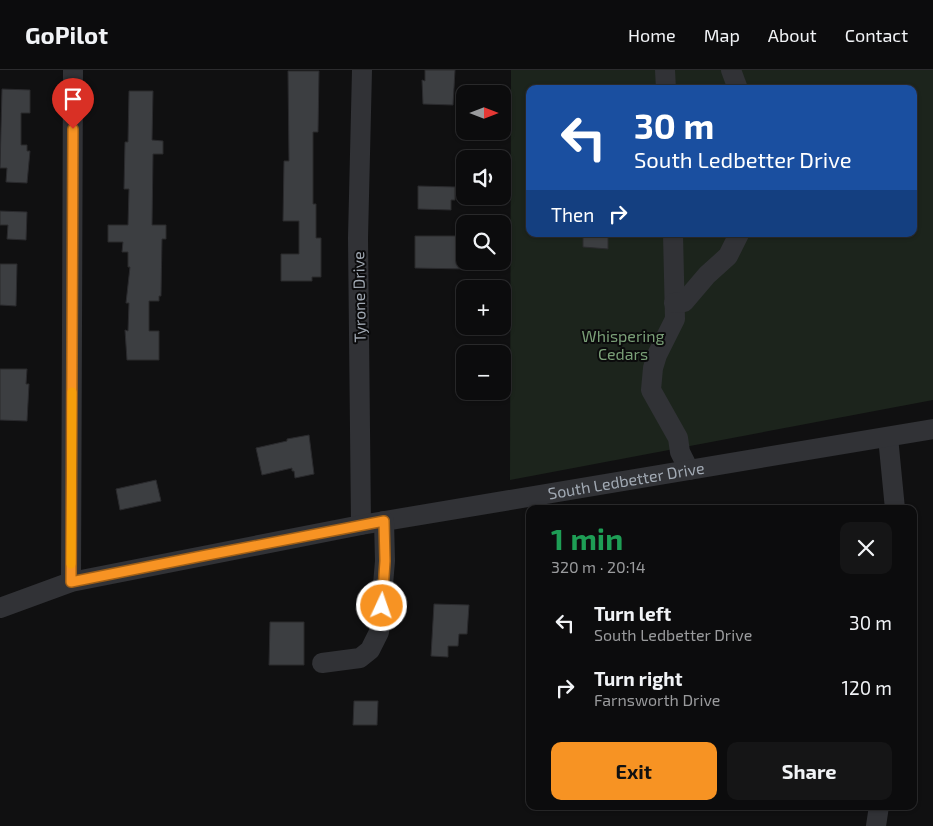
<!DOCTYPE html>
<meta charset="utf-8">
<style>
body{margin:0;font-family:"Exo 2",sans-serif;background:#151516;color:#f1f3f6;height:100vh;display:flex;flex-direction:column;font-size:19px;white-space:nowrap}
*{box-sizing:border-box;margin:0}
p{font-size:16px;color:#9a9b9d}
.icon{flex:none;width:28px;height:28px;fill:none;stroke:currentColor;stroke-width:2;stroke-linecap:round;stroke-linejoin:round}
.map{position:relative;flex:1;overflow:hidden}
.drawer{position:absolute;left:526px;top:435px;width:391px;height:305px;display:flex;flex-direction:column;background:#0c0c0d;border-radius:10px;box-shadow:0 1px 4px #0004,0 0 0 1px #2c2c2e}
.drawer>*{flex:none}
.banner{position:absolute;left:526px;top:15px;width:391px;height:152px;border-radius:10px;box-shadow:0 1px 4px #0004,0 0 0 1px #2c2c2e;background:#1a4fa0;color:#fff;overflow:hidden}
.needle{width:32px;rotate:90deg}
.controls{position:absolute;left:456px;top:15px;display:grid;gap:10px}
.controls a{display:grid;place-items:center;width:55px;height:55px;border-radius:10px;background:#0c0c0d;box-shadow:0 1px 4px #0004,0 0 0 1px #2c2c2e;font-size:25px}
.pin{position:absolute;display:grid;place-items:center;width:42px;height:42px;color:#fff;margin:-51px -21px;border-radius:50% 50% 50% 0;rotate:-45deg;box-shadow:0 0 5px #0007}
.pin .icon{rotate:45deg}
.me{position:absolute;width:55px;margin:-28px;rotate:3deg;stroke-linejoin:round;filter:drop-shadow(0 0 4px #0008)}
.turn{display:flex;align-items:center;gap:18px;height:105px;padding:0 25px;font-size:22px}
.turn .icon{width:65px;height:65px;stroke-width:2.5}
.turn b{display:block;font-size:35px;line-height:42px}
.then{display:flex;align-items:center;height:48px;padding:0 25px;background:#0003;gap:10px;font-size:19px}
.round{display:grid;place-items:center;flex:none;width:52px;height:52px;border-radius:10px;background:#151516}
.summary{display:flex;align-items:center;justify-content:space-between;height:85px;padding:0 25px}
h1{font-size:30px;font-weight:700;line-height:38px;color:#1e9e55}
.primary-button{display:flex;gap:10px;margin-top:auto;padding:10px 25px}
.primary-button a{flex:1;height:58px;border-radius:10px;background:#f79323;color:#111;font-size:20px;font-weight:700;line-height:58px;text-align:center}
.primary-button a+a{background:#151516;color:#f1f3f6}
ul{padding:0;list-style:none}
li{display:flex;align-items:center;gap:15px;height:65px;padding:0 25px}
li div{flex:1}
li b{display:block;font-size:19px}
li em{font-style:normal}
header{display:flex;align-items:center;gap:30px;box-sizing:border-box;height:70px;padding:0 25px;background:#0c0c0d;border-bottom:1px solid #2c2c2e}
header strong{font-size:24px}
nav{display:flex;gap:28px;margin-inline-start:auto;font-size:18px}
.map>svg:first-child{display:block}
.green{fill:#1c241c;fill-rule:evenodd}
.building{fill:#3c3e41;stroke:#2a2a2d}
.lines{fill:none;stroke-linecap:round;stroke-linejoin:round}
.minor{stroke:#313236;stroke-width:20}
.route-casing{stroke:#a16017;stroke-width:12}
.route{stroke:#f79323;stroke-width:9}
.slow{stroke:#f59e0b;stroke-width:9}
.labels{text-anchor:middle;stroke-width:4;stroke-linejoin:round;paint-order:stroke}
.street-label{font-size:16px;fill:#a1a9b3;stroke:#0b0b0c}
.park-label{font-size:16px;fill:#7a9f77;stroke:#0b0b0c}
</style>
<header>
<strong>GoPilot</strong>
<nav><a>Home</a><a>Map</a><a>About</a><a>Contact</a></nav>
</header>
<div class="map">
<svg width="933" height="756" viewBox="0 0 933 756">
<rect width="100%" height="100%" fill="#101011"/>
<path class="green" d="M511 0H933V330L510 410ZM530 19H914V164H530Z"/>
<g class="building">
<path d="M425 0H455L453 35 423 34 422 10 425 11Z"/>
<path d="M288 1H319L318 62H313V134H316V168H321V207H312V211H281V184H299V151H283L284 91H289Z"/>
<path d="M2 19 30 20V43H21V75H27V81H30L27 113 6 112 7 98H0Z"/>
<path d="M129 21H153L152 70 163 71V84H153L152 155H166V169H162L161 226H159V231H149V261H159V290H127L125 260 128 261 129 233H126L130 197H128V182H122L123 172H108V155H128L129 119H124L125 72H128Z"/>
<path d="M418 116 455 117V130H451V140L418 139Z"/>
<path d="M0 141 27 142 26 170 7 169 8 155H0Z"/>
<path d="M583 164H608V179L583 177Z"/>
<path d="M415 166H461L463 183H465V199L415 198Z"/>
<path d="M0 194H17L16 236 0 235Z"/>
<path d="M0 299H27L26 314H29L27 351 0 350Z"/>
<path d="M309 365 314 404 295 408 294 401H292V398L262 405 256 378 287 371V369Z"/>
<path d="M156 410 161 431 120 440 116 419Z"/>
<path d="M434 534 469 535 467 564H459L458 576H448V587L431 586Z"/>
<path d="M270 552H304V595H269Z"/>
<path d="M354 631H378L377 655H353Z"/>
</g>
<g class="lines">
<g class="minor">
<path d="M665 0 666 19"/>
<path d="M731 0 738 19"/>
<path d="M673 164 675 249 657 285 653 298 651 320 678 368 680 382 689 400"/>
<path d="M674 233 684 232 707 205 728 186 739 164"/>
<path d="M888 367 895 439"/>
<path d="M361 455 358 168 362 0"/>
<path d="M71 512 73 0"/>
<path id="s1" d="M0 538 71 512 361 455 933 359"/>
<path d="M322 593 360 588 370 580 379 562 385 491 384 451"/>
<path d="M876 756 879 736"/>
</g>
</g>
<g class="lines">
<defs>
<path id="route" d="M73 59 71 512 202 486 384 451 385 491 382 536"/>
</defs>
<use href="#route" class="route-casing"/>
<use href="#route" class="route"/>
<path class="slow" d="M71 494 72 322"/>
</g>
<g class="labels">
<g class="street-label">
<text transform="translate(359 227) rotate(-91)" y="6">Tyrone Drive</text>
<text dy="6" stroke="none"><textPath href="#s1" startOffset="640">South Ledbetter Drive</textPath></text>
</g>
<g class="park-label">
<text x="623" y="272">Whispering<tspan x="623" dy="18">Cedars</tspan></text>
</g>
</g>
</svg>
<div class="controls">
<a><svg class="needle" viewBox="-14 -14 28 28"><path d="M0-13l5 13h-10z" fill="#e53935"/><path d="M0 13l5-13h-10z" fill="#9a9b9d"/></svg></a>
<a><svg class="icon" aria-label="sound" viewBox="0 0 24 24"><path d="M4 9h4l5-4v14l-5-4H4zM17 9q2 3 0 6"/></svg></a>
<a><svg class="icon" aria-label="search" viewBox="0 0 24 24"><circle cx="10" cy="10" r="6"/><path d="M15 15l6 6"/></svg></a>
<a>+</a>
<a>−</a>
</div>
<div class="pin" style="left:73px;top:59px;background:#d93025"><svg class="icon" aria-label="arrive" viewBox="0 0 24 24"><path d="M6 21V4h12l-3 4 3 4H6"/></svg></div>
<svg class="me" style="left:382px;top:536px" viewBox="-20 -20 40 40"><circle r="17" fill="#f79323" stroke="#fff" stroke-width="3"/><path d="M0-11L8 9 0 5-8 9z" fill="#fff"/></svg>
<div class="banner">
<div class="turn"><svg class="icon" aria-label="left" viewBox="0 0 24 24"><path d="M17 20v-9H6M10 6l-5 5 5 5"/></svg><div><b>30 m</b>South Ledbetter Drive</div></div>
<div class="then">Then<svg class="icon" aria-label="right" viewBox="0 0 24 24"><path d="M7 20v-9h11M14 6l5 5-5 5"/></svg></div>
</div>
<section class="drawer">
<div class="summary"><div><h1>1 min</h1><p>320 m · 20:14</p></div><a class="round"><svg class="icon" aria-label="close" viewBox="0 0 24 24"><path d="M6 6l12 12M18 6L6 18"/></svg></a></div>
<ul>
<li><svg class="icon" aria-label="left" viewBox="0 0 24 24"><path d="M17 20v-9H6M10 6l-5 5 5 5"/></svg><div><b>Turn left</b><p>South Ledbetter Drive</p></div><em>30 m</em></li>
<li><svg class="icon" aria-label="right" viewBox="0 0 24 24"><path d="M7 20v-9h11M14 6l5 5-5 5"/></svg><div><b>Turn right</b><p>Farnsworth Drive</p></div><em>120 m</em></li>
</ul>
<div class="primary-button"><a>Exit</a><a>Share</a></div>
</section>
</div>
